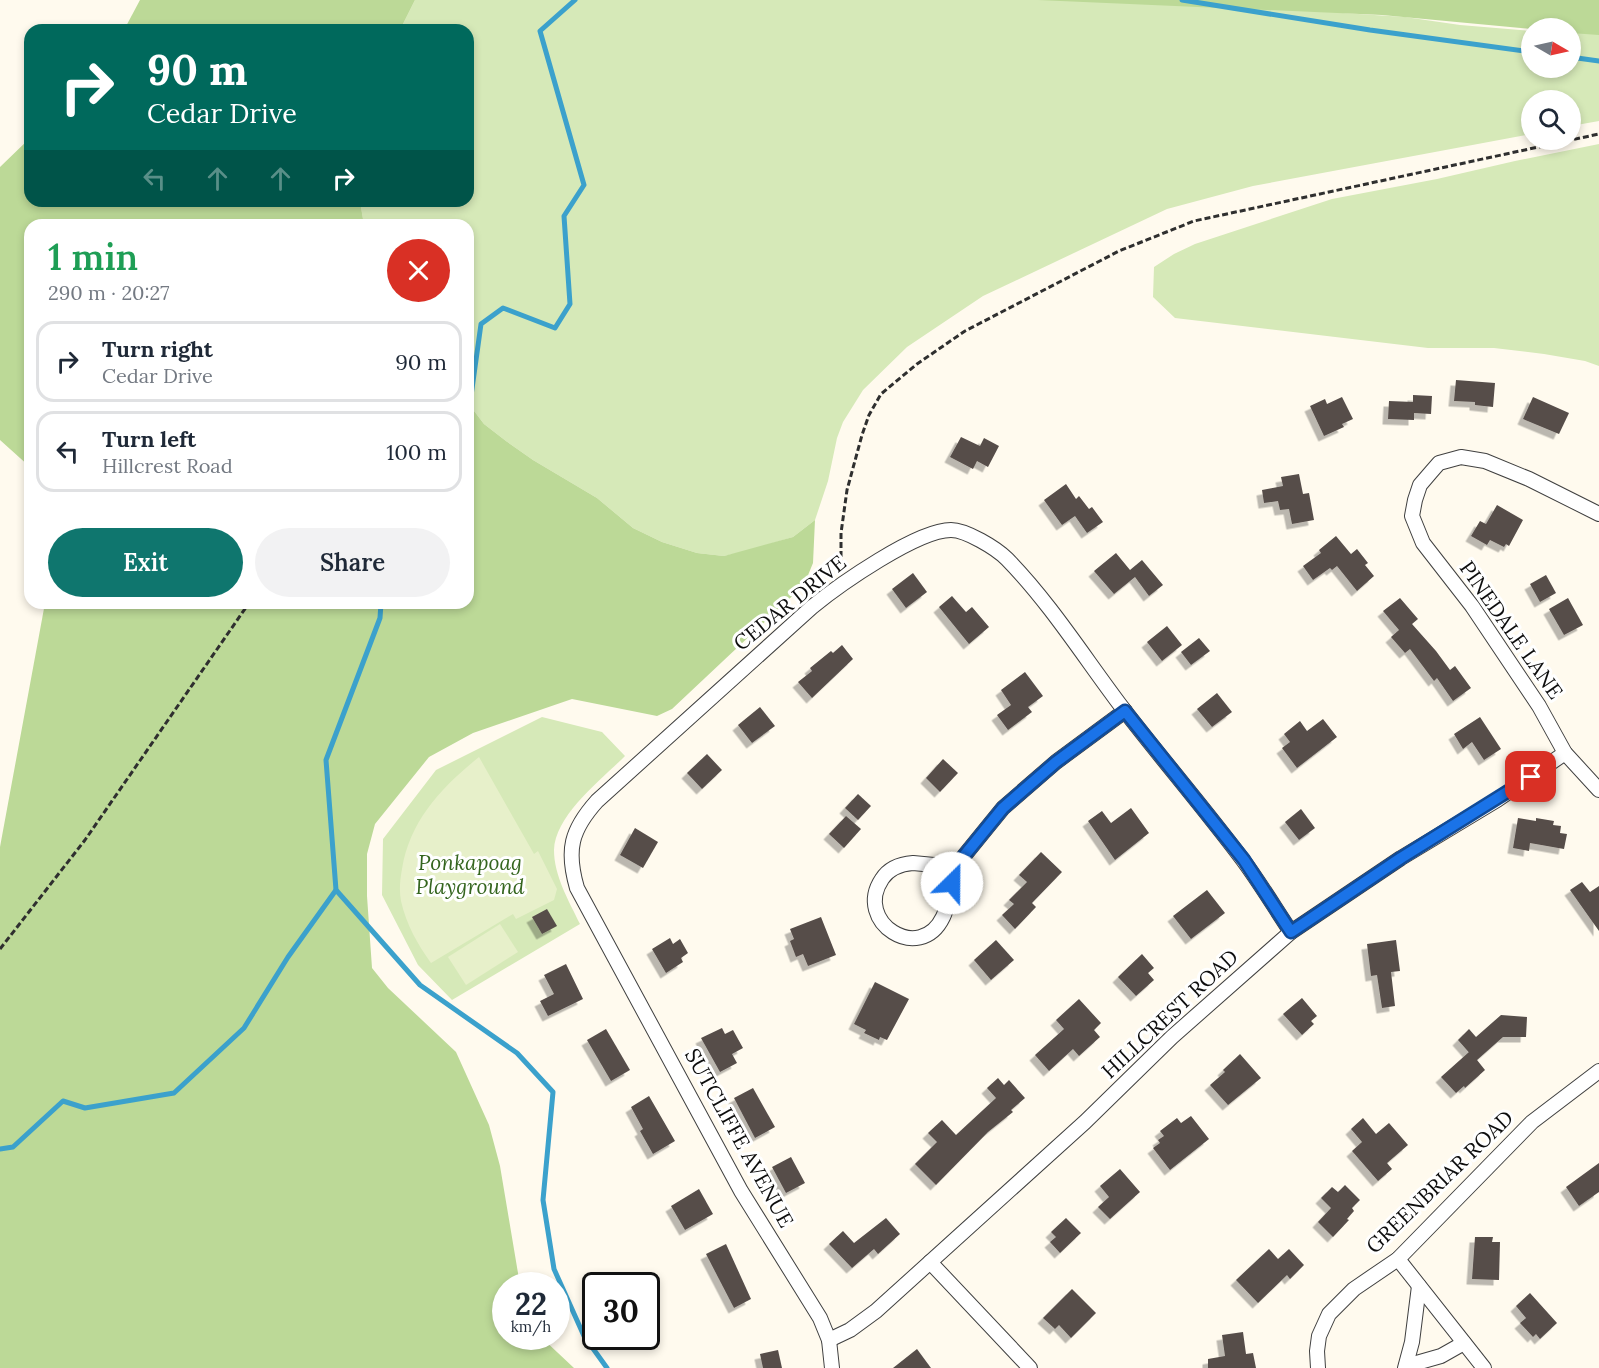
<!DOCTYPE html>
<meta charset="utf-8">
<style>
body{margin:0;font-family:Lora,serif;background:#f2f2f3;color:#1f2937;height:100vh;display:flex;flex-direction:column;font-size:22px;white-space:nowrap}
*{box-sizing:border-box;margin:0}
p{font-size:20px;color:#747a83}
.icon{flex:none;width:33px;height:33px;fill:none;stroke:currentColor;stroke-width:2;stroke-linecap:round;stroke-linejoin:round}
.map{position:relative;flex:1;overflow:hidden}
.details{position:absolute;left:24px;top:219px;width:450px;height:390px;display:flex;flex-direction:column;background:#fff;border-radius:18px;box-shadow:0 3px 9px #0003}
.details>*{flex:none}
.hud{position:absolute;left:24px;top:24px;width:450px;height:183px;border-radius:18px;box-shadow:0 3px 9px #0003;background:#00695c;color:#fff;overflow:hidden}
.needle{width:39px;rotate:99deg}
.buttons{position:absolute;left:1521px;top:18px;display:grid;gap:12px}
.buttons a{display:grid;place-items:center;width:60px;height:60px;border-radius:50%;background:#fff;box-shadow:0 3px 9px #0003;font-size:30px}
.speed{position:absolute;left:492px;top:1272px;display:flex;gap:12px;font-size:30px;font-weight:700;text-align:center}
.speed>*{display:grid;place-content:center;width:78px;height:78px;border-radius:50%;background:#fff;box-shadow:0 3px 9px #0003;line-height:1}
.speed small{font-size:15px;font-weight:400}
.speed .limit{border:3px solid #111;border-radius:9px;background:#fff;color:#111}
.pin{position:absolute;display:grid;place-items:center;width:51px;height:51px;color:#fff;margin:-26px;border-radius:12px;box-shadow:0 3px 9px #0006}
.me{position:absolute;width:66px;margin:-33px;rotate:23deg;stroke-linejoin:round;filter:drop-shadow(0 0 4px #0008)}
.turn{display:flex;align-items:center;gap:21px;height:126px;padding:0 24px;font-size:27px}
.turn .icon{width:78px;height:78px;stroke-width:2.5}
.turn b{display:block;font-size:42px;line-height:51px}
.lanes{display:flex;align-items:center;height:57px;padding:0 24px;background:#0003;justify-content:center;gap:30px;direction:ltr}
.lanes .off{opacity:.35}
.round{display:grid;place-items:center;flex:none;width:63px;height:63px;border-radius:32px;background:#f2f2f3}
.head{display:flex;align-items:center;justify-content:space-between;height:102px;padding:0 24px}
h1{font-size:36px;font-weight:600;line-height:45px;color:#1e9e55}
.button{display:flex;gap:12px;margin-top:auto;padding:12px 24px}
.button a{flex:1;height:69px;border-radius:36px;background:#0f766e;color:#fff;font-size:24px;font-weight:600;line-height:69px;text-align:center}
.button a+a{background:#f2f2f3;color:#1f2937}
ul{padding:0;list-style:none}
li{display:flex;align-items:center;gap:18px;height:81px;margin:0 12px 9px;padding:0 12px;border:3px solid #e0e1e3;border-radius:18px}
li div{flex:1}
li b{display:block;font-size:22px}
li em{font-style:normal}
.map>svg:first-child{display:block}
.green{fill:#d6e9b8}
.forest{fill:#bcd997}
.pitch{fill:#e7f0ca}
.lines{fill:none;stroke-linecap:round;stroke-linejoin:round}
.stream{stroke:#3ba1cc;stroke-width:5}
.building{fill:#564d4a;filter:url(#shadow)}
.street-casing{stroke:#404040;stroke-width:16}
.path{stroke:#2f2f2f;stroke-width:3;stroke-dasharray:6 3;stroke-linecap:butt}
.street{stroke:#fff;stroke-width:14}
.route-casing{stroke:#114b97;stroke-width:15}
.route{stroke:#1a73e8;stroke-width:10}
.labels{text-anchor:middle;stroke-width:6;stroke-linejoin:round;paint-order:stroke}
.street-label{font-size:21px;fill:#0d0d0d;stroke:#fff}
.park-label{font-size:21px;font-style:italic;fill:#34651e;stroke:#fff}
</style>
<div class="map">
<svg width="1599" height="1368" viewBox="0 0 1599 1368">
<defs>
<filter id="shadow"><feDropShadow dx="-5.5" dy="5.5" stdDeviation="0" flood-color="#0004"/></filter>
</defs>
<rect width="100%" height="100%" fill="#fffaee"/>
<g class="green">
<path d="M415 0H1239L1343 13 1405 17 1460 25 1531 31 1532 68H1570L1571 32 1599 30V121L1571 126 1570 100H1532L1531 134 1253 186 1167 209 983 296 907 347 863 390 843 422 837 438 828 481 815 520 793 537 743 552 724 556 697 553 662 542 633 528 597 498 533 460 506 441 484 424 468 403V225H364L360 201H468V30H400Z"/>
<path d="M1599 144V366L1585 361 1544 354 1494 348H1428L1175 318 1153 297 1154 267 1174 254 1195 244 1332 199 1437 179 1515 161Z"/>
<path d="M542 717 602 732 625 756C602 779 555 815 554 850 554 876 569 901 580 924L452 1000 418 965 382 895 383 839 436 770Z"/>
</g>
<g class="forest">
<path d="M140 0H415L400 30H124Z"/>
<path d="M1038 0H1599V35L1571 33 1570 28 1531 29 1382 15Z"/>
<path d="M30 138V201H360L364 225H30V467L0 440V167Z"/>
<path d="M468 403 484 424 506 441 533 460 597 498 633 528 662 542 697 553 724 556 793 537 815 520 813 563 804 585 672 709 657 716 572 699 473 733 429 757 375 824 367 854V896L372 968 388 988 456 1052 489 1125 500 1166 520 1285 506 1286V1336L541 1337 574 1368H0V847L45 603H468Z"/>
</g>
<g class="pitch">
<path d="M479 757 534 854 538 851 557 889 554 900 516 919 513 914 431 963C418 945 406 924 401 901 399 890 400 880 402 869 410 820 442 787 479 757Z"/>
<path d="M500 924 518 952 466 985 448 957Z"/>
</g>
<g class="lines">
<g class="stream">
<path d="M1182 0 1370 30 1532 52"/>
<path d="M1570 57 1599 61"/>
<path d="M468 401 471 396 481 324 503 308 555 328 570 304 564 216 584 185 540 31 575 0"/>
<path d="M381 603 380 618 326 760 336 890 420 985 517 1053 553 1092 543 1200 554 1269 584 1336 607 1368"/>
<path d="M0 1149 13 1147 63 1101 85 1108 174 1093 244 1028 288 957 336 890"/>
</g>
</g>
<g class="building">
<path d="M1456 380 1495 383 1493 407 1475 405V402L1454 401Z"/>
<path d="M1413 395 1432 396 1431 414 1414 413V420L1388 419 1389 401 1413 402Z"/>
<path d="M1342 397 1353 419 1342 424 1344 427 1324 436 1310 406 1325 399 1327 404Z"/>
<path d="M1533 397 1569 413 1559 434 1523 419Z"/>
<path d="M961 437 980 446 984 438 999 446 988 467 977 461 973 469 950 457Z"/>
<path d="M1299 474 1303 494 1309 493 1314 520 1292 524 1289 509 1280 510 1278 501 1264 503 1262 490 1283 486 1281 477Z"/>
<path d="M1066 484 1076 499 1079 496 1089 509 1092 507 1103 522 1087 533 1075 516 1062 525 1044 500Z"/>
<path d="M1497 505 1523 520 1509 546 1506 544 1504 547 1490 540 1487 545 1471 536 1480 521 1486 524Z"/>
<path d="M1336 536 1351 554 1357 549 1368 563 1365 565 1374 576 1357 591 1337 566 1332 570 1330 568 1313 580 1303 566 1321 553 1319 550Z"/>
<path d="M1116 553 1130 570 1142 560 1163 585 1149 596 1135 577 1114 594 1094 571Z"/>
<path d="M913 573 927 592 906 608 892 589Z"/>
<path d="M1546 575 1556 593 1540 602 1530 584Z"/>
<path d="M952 596 966 612 972 607 989 627 969 644 939 607Z"/>
<path d="M1400 598 1418 619 1412 624 1436 651 1450 670 1455 666 1471 688 1453 701 1437 678 1434 681 1410 649 1405 653 1391 637 1399 630 1383 611Z"/>
<path d="M1568 598 1583 625 1564 635 1549 609Z"/>
<path d="M1167 626 1182 645 1162 661 1147 642Z"/>
<path d="M1199 638 1210 651 1191 665 1181 652Z"/>
<path d="M842 645 853 659 812 698 798 682 812 671 810 668 831 651 833 653Z"/>
<path d="M1025 672 1043 696 1028 707 1032 712 1008 730 997 715 1011 705 1001 690Z"/>
<path d="M1217 693 1232 712 1212 727 1197 709Z"/>
<path d="M760 707 775 726 752 743 738 725Z"/>
<path d="M1480 717 1501 749 1484 760 1472 742 1463 749 1454 734Z"/>
<path d="M1323 719 1337 737 1297 768 1282 748 1290 742 1284 734 1300 721 1307 731Z"/>
<path d="M707 754 722 770 702 789 687 773Z"/>
<path d="M943 759 958 773 940 792 926 778Z"/>
<path d="M858 794 871 806 858 820 845 808Z"/>
<path d="M1131 808 1149 833 1115 860 1088 821 1102 811 1111 823Z"/>
<path d="M1301 809 1315 828 1299 840 1285 822Z"/>
<path d="M846 816 861 829 844 848 829 834Z"/>
<path d="M1518 818 1536 821V818L1554 821 1553 825 1561 826 1560 833 1567 834 1564 849 1530 843 1529 851 1513 848Z"/>
<path d="M635 828 658 842 643 868 620 855Z"/>
<path d="M1041 852 1062 872 1032 903 1036 907 1015 929 1002 915 1014 904 1009 900 1027 882 1019 875Z"/>
<path d="M1582 882 1590 892 1599 886V931L1570 890Z"/>
<path d="M1207 890 1225 913 1191 939 1173 916Z"/>
<path d="M547 909 557 926 542 934 532 917Z"/>
<path d="M821 917 836 955 808 966 803 954 796 957 790 941 794 939 790 929Z"/>
<path d="M670 938 673 944 680 939 688 953 681 958 683 962 666 973 652 949Z"/>
<path d="M996 940 1014 960 991 980 974 960Z"/>
<path d="M1396 940 1400 971 1391 972 1395 1006 1382 1008 1377 975 1371 976 1367 944Z"/>
<path d="M1142 954 1154 968 1148 973 1154 980 1136 996 1118 977Z"/>
<path d="M566 964 583 999 548 1016 540 1001 554 994 544 975Z"/>
<path d="M875 982 909 999 887 1040 880 1037 879 1040 864 1033 866 1030 854 1024Z"/>
<path d="M1302 998 1317 1016 1311 1021 1314 1024 1302 1035 1283 1014Z"/>
<path d="M1079 999 1101 1023 1094 1030 1100 1037 1079 1056 1073 1049 1049 1071 1035 1055 1064 1029 1056 1020Z"/>
<path d="M1501 1015 1527 1017 1526 1037H1503L1477 1060 1485 1070 1465 1088 1464 1086 1456 1093 1441 1077 1469 1052 1473 1057 1458 1040 1469 1029 1476 1037Z"/>
<path d="M722 1028 725 1034 733 1030 743 1048 732 1054 737 1063 720 1072 701 1038Z"/>
<path d="M606 1029 630 1070 611 1081 587 1040Z"/>
<path d="M1240 1054 1261 1078 1228 1105 1210 1085 1225 1072 1223 1070Z"/>
<path d="M998 1078 1004 1085 1009 1080 1025 1098 1011 1110 1013 1112 988 1132 936 1185 915 1164 937 1142 928 1133 942 1120 956 1135 996 1098 987 1088Z"/>
<path d="M753 1088 775 1127 755 1138 734 1098Z"/>
<path d="M649 1096 675 1141 653 1154 640 1131 643 1129 631 1107Z"/>
<path d="M1191 1116 1209 1139 1170 1170 1153 1148 1160 1143 1158 1140 1164 1136 1160 1131 1177 1118 1181 1123Z"/>
<path d="M1363 1118 1376 1134 1389 1123 1408 1145 1387 1163 1392 1169 1378 1181 1352 1151 1362 1142 1351 1129Z"/>
<path d="M791 1157 805 1183 786 1193 772 1167Z"/>
<path d="M1599 1163V1192L1579 1206 1566 1187Z"/>
<path d="M1120 1169 1140 1192 1110 1219 1098 1207 1109 1197 1100 1186Z"/>
<path d="M1345 1185 1360 1200 1352 1208 1354 1211 1347 1219 1349 1220 1333 1237 1318 1222 1331 1208 1321 1198 1332 1187 1338 1192Z"/>
<path d="M699 1189 713 1214 685 1230 671 1206Z"/>
<path d="M886 1218 900 1234 878 1254 874 1249 852 1268 829 1244 843 1231 854 1243Z"/>
<path d="M1066 1218 1081 1233 1060 1253 1050 1242 1056 1237 1051 1232Z"/>
<path d="M1475 1237H1493L1492 1242H1500L1499 1280 1472 1279Z"/>
<path d="M726 1244 751 1299 734 1308 706 1254Z"/>
<path d="M1269 1249 1278 1259 1289 1249 1304 1265 1290 1279 1287 1275 1258 1303 1236 1280Z"/>
<path d="M1072 1289 1096 1313 1071 1338 1059 1325 1055 1329 1043 1318Z"/>
<path d="M1530 1293 1557 1323 1540 1339 1536 1334 1533 1337 1520 1323 1526 1318 1516 1306Z"/>
<path d="M1243 1332 1246 1354 1253 1353 1256 1368H1208V1359L1225 1356 1222 1335Z"/>
<path d="M917 1349 931 1368H893Z"/>
<path d="M778 1350 782 1368H763L760 1354Z"/>
</g>
<g class="lines">
<defs>
<g id="street">
<path d="M1599 514 1529 479 1485 461 1461 457 1439 463 1432 471 1420 485 1415 500 1412 516 1423 543 1472 606 1539 706 1565 753 1599 790"/>
<path d="M913 863 955 867C952 884 950 902 943 917 920 965 853 922 882 879 889 868 900 864 913 863Z"/>
<path d="M955 867 1003 808 1056 762 1125 711"/>
<path d="M1398 1259 1484 1368"/>
<path d="M930 1262 1030 1368"/>
<path d="M829 1340 850 1330 876 1311 1085 1122 1172 1037 1291 932 1401 858 1497 800 1565 753"/>
<path d="M1406 1366 1441 1356 1464 1343"/>
<path d="M832 1368 829 1340 820 1318 741 1191 577 888C566 850 571 830 597 801L812 607C839 585 917 530 951 530 966 530 996 548 1007 559 1050 603 1084 657 1121 706 1161 758 1204 808 1243 860 1260 883 1275 908 1291 932"/>
<path d="M1318 1368 1317 1351 1319 1336 1329 1314 1354 1289 1398 1259 1532 1122 1599 1071"/>
<path d="M1405 1368 1412 1342 1419 1286"/>
</g>
</defs>
<use href="#street" class="street-casing"/>
<g class="path">
<path d="M841 566V533L847 490 862 435 869 415 881 394 917 364 965 331 1119 251 1194 221 1599 134"/>
<path d="M0 949 85 840 249 603"/>
</g>
<use href="#street" class="street"/>
</g>
<g class="lines">
<defs>
<path id="route" d="M952 883 955 867 1003 808 1056 762 1125 711 1244 860 1291 932 1401 858 1531 777"/>
</defs>
<use href="#route" class="route-casing"/>
<use href="#route" class="route"/>
</g>
<g class="labels">
<g class="street-label">
<text transform="translate(790 603) rotate(-39)" y="7">CEDAR DRIVE</text>
<text transform="translate(1511 630) rotate(55)" y="7">PINEDALE LANE</text>
<text transform="translate(1170 1014) rotate(-43)" y="7">HILLCREST ROAD</text>
<text transform="translate(739 1138) rotate(61)" y="7">SUTCLIFFE AVENUE</text>
<text transform="translate(1440 1182) rotate(-44)" y="7">GREENBRIAR ROAD</text>
</g>
<g class="park-label">
<text x="470" y="870">Ponkapoag<tspan x="470" dy="24">Playground</tspan></text>
</g>
</g>
</svg>
<div class="buttons">
<a><svg class="needle" viewBox="-14 -14 28 28"><path d="M0-13l5 13h-10z" fill="#e53935"/><path d="M0 13l5-13h-10z" fill="#747a83"/></svg></a>
<a><svg class="icon" aria-label="search" viewBox="0 0 24 24"><circle cx="10" cy="10" r="6"/><path d="M15 15l6 6"/></svg></a>
</div>
<div class="speed"><div>22<small>km/h</small></div><div class="limit">30</div></div>
<div class="pin" style="left:1531px;top:777px;background:#d93025"><svg class="icon" aria-label="arrive" viewBox="0 0 24 24"><path d="M6 21V4h12l-3 4 3 4H6"/></svg></div>
<svg class="me" style="left:952px;top:883px" viewBox="-20 -20 40 40"><circle r="19" fill="#fff"/><path d="M0-13L10 11 0 6-10 11z" fill="#1a73e8"/></svg>
<div class="hud">
<div class="turn"><svg class="icon" aria-label="right" viewBox="0 0 24 24"><path d="M7 20v-9h11M14 6l5 5-5 5"/></svg><div><b>90 m</b>Cedar Drive</div></div>
<div class="lanes"><svg class="icon off" aria-label="left" viewBox="0 0 24 24"><path d="M17 20v-9H6M10 6l-5 5 5 5"/></svg><svg class="icon off" aria-label="ahead" viewBox="0 0 24 24"><path d="M12 20V5M6 11l6-6 6 6"/></svg><svg class="icon off" aria-label="ahead" viewBox="0 0 24 24"><path d="M12 20V5M6 11l6-6 6 6"/></svg><svg class="icon" aria-label="right" viewBox="0 0 24 24"><path d="M7 20v-9h11M14 6l5 5-5 5"/></svg></div>
</div>
<section class="details">
<div class="head"><div><h1>1 min</h1><p>290 m · 20:27</p></div><a class="round" style="background:#d93025;color:#fff"><svg class="icon" aria-label="close" viewBox="0 0 24 24"><path d="M6 6l12 12M18 6L6 18"/></svg></a></div>
<ul>
<li><svg class="icon" aria-label="right" viewBox="0 0 24 24"><path d="M7 20v-9h11M14 6l5 5-5 5"/></svg><div><b>Turn right</b><p>Cedar Drive</p></div><em>90 m</em></li>
<li><svg class="icon" aria-label="left" viewBox="0 0 24 24"><path d="M17 20v-9H6M10 6l-5 5 5 5"/></svg><div><b>Turn left</b><p>Hillcrest Road</p></div><em>100 m</em></li>
</ul>
<div class="button"><a>Exit</a><a>Share</a></div>
</section>
</div>
